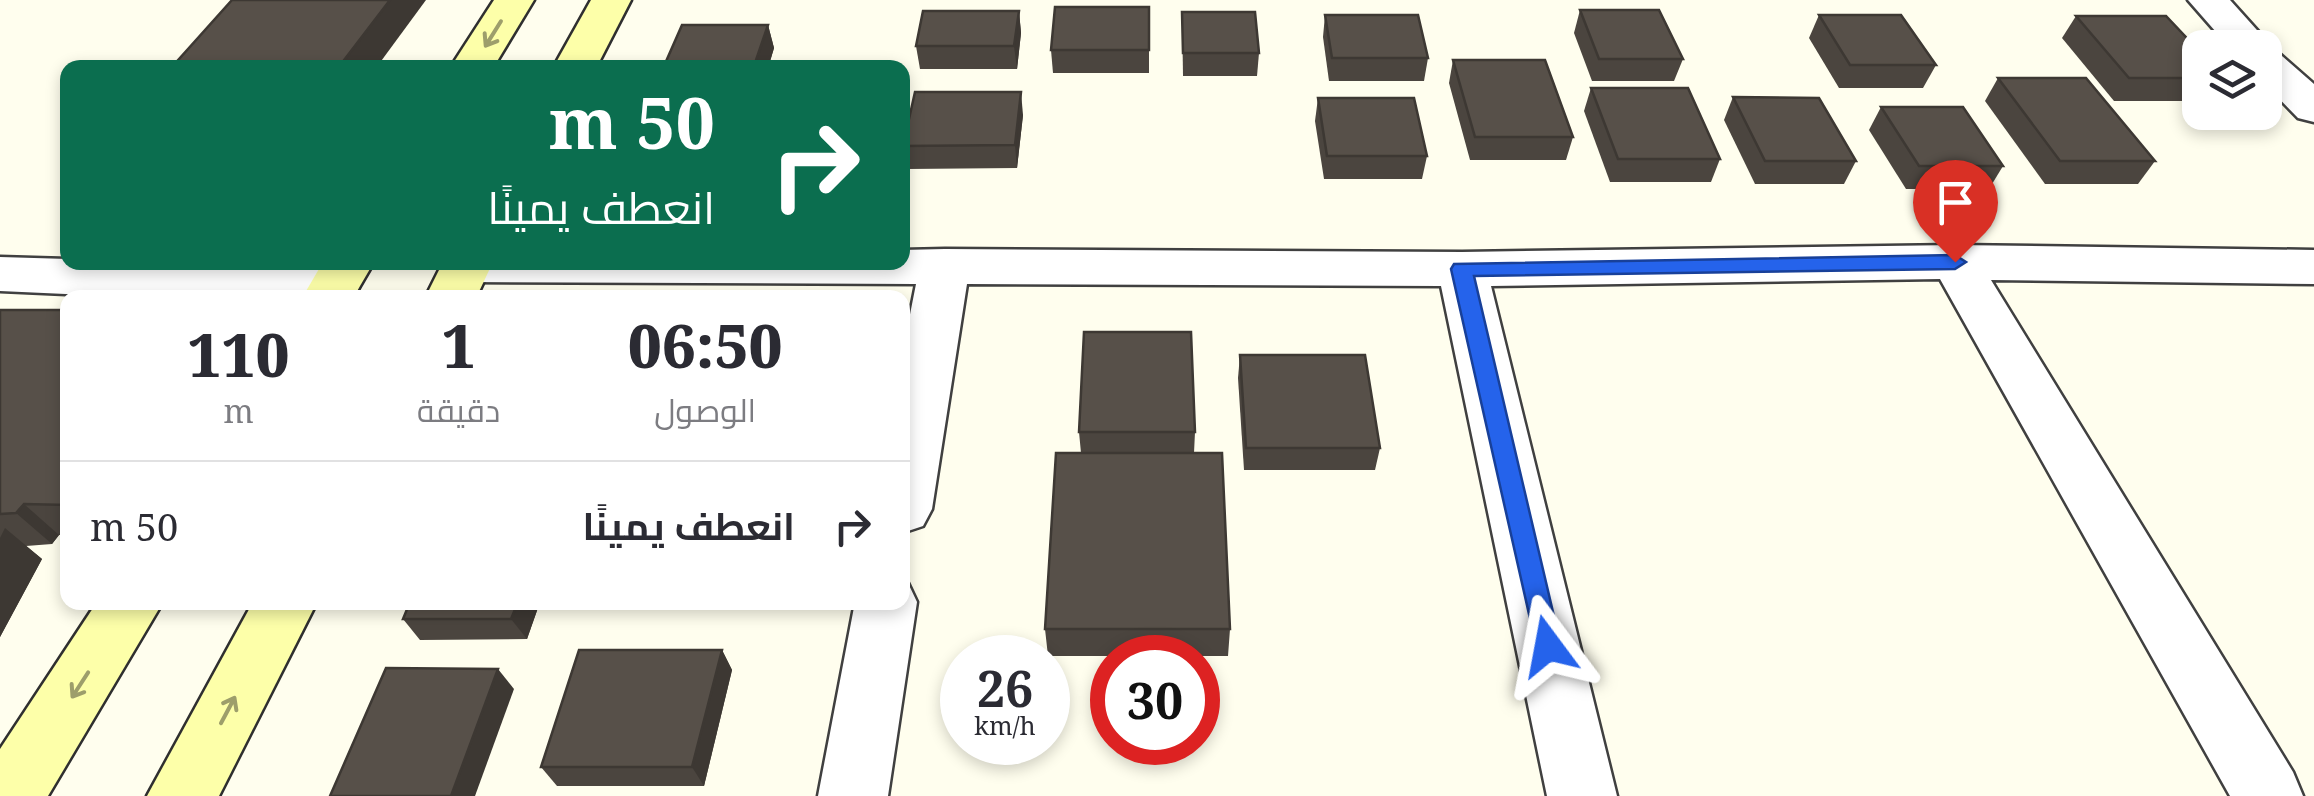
<!DOCTYPE html>
<html lang="ar">
<meta charset="utf-8">
<style>
body{margin:0;font-family:"Noto Serif",Cairo,serif;background:#f2f2f3;color:#2b2b33;direction:rtl;height:100vh;display:flex;flex-direction:column;font-size:38px;white-space:nowrap}
*{box-sizing:border-box;margin:0}
p{font-size:32px;color:#7c7c81}
.icon{flex:none;width:55px;height:55px;fill:none;stroke:currentColor;stroke-width:2;stroke-linecap:round;stroke-linejoin:round}
.map{position:relative;flex:1;overflow:hidden;direction:ltr}
.drawer{position:absolute;left:60px;top:290px;width:850px;height:320px;display:flex;flex-direction:column;background:#fff;border-radius:20px;box-shadow:0 5px 15px #0003;direction:rtl}
.drawer>*{flex:none}
.top-card{position:absolute;left:60px;top:60px;width:850px;height:210px;border-radius:20px;box-shadow:0 5px 15px #0003;direction:rtl;background:#0b6e4f;color:#fff;overflow:hidden}
.controls{position:absolute;left:2182px;top:30px;display:grid;gap:20px}
.controls a{display:grid;place-items:center;width:100px;height:100px;border-radius:20px;background:#fff;box-shadow:0 5px 15px #0003;font-size:50px}
.speed{position:absolute;left:940px;top:635px;display:flex;gap:20px;font-size:50px;font-weight:700;text-align:center}
.speed>*{display:grid;place-content:center;width:130px;height:130px;border-radius:50%;background:#fff;box-shadow:0 5px 15px #0003;line-height:1}
.speed small{font-size:25px;font-weight:400}
.speed .limit{border:15px solid #d22;background:#fff;color:#111}
.pin{position:absolute;display:grid;place-items:center;width:85px;height:85px;color:#fff;margin:-102px -42px;border-radius:50% 50% 50% 0;rotate:-45deg;box-shadow:0 0 10px #0007}
.pin .icon{rotate:45deg}
.me{position:absolute;width:110px;margin:-55px;rotate:347deg;stroke-linejoin:round;filter:drop-shadow(0 0 8px #0008)}
.turn{display:flex;align-items:center;gap:35px;height:210px;padding:0 30px;font-size:45px}
.turn .icon{width:130px;height:130px;stroke-width:2.5}
.turn b{display:block;font-size:70px;line-height:85px}
.eta{display:flex;justify-content:space-evenly;align-items:center;height:170px;text-align:center}
.eta b{font-size:60px;font-weight:800;line-height:70px}
ul{padding:0;list-style:none}
li{display:flex;align-items:center;gap:30px;height:130px;padding:0 30px;border-top:2px solid #e1e1e2}
li div{flex:1}
li b{display:block;font-size:38px}
li em{font-style:normal}
.map>svg:first-child{display:block}
.lines{fill:none;stroke-linecap:round;stroke-linejoin:round}
.street-casing{stroke:#404040;stroke-width:5}
.secondary-casing{stroke:#2f2f2f;stroke-width:5}
.street{fill:#fff;fill-rule:evenodd}
.secondary{fill:#fdffa9;fill-rule:evenodd}
.wall{fill:#4b453f}
.shaded-wall{fill:#3d3833}
.building{fill:#575049;stroke:#3d3833;stroke-width:2.5}
.oneway{stroke:#9d9e6b}
.route{fill:#2563eb;stroke:#184099;stroke-width:2.5}
</style>
<div class="map">
<svg width="2314" height="796" viewBox="0 0 2314 796">
<rect width="100%" height="100%" fill="#fffeee"/>
<g class="lines">
<defs>
<g id="street">
<path d="M2188 0H2230L2274 49 2314 84V122L2298 118 2265 84V48H2230Z"/>
<path d="M1955 245 2314 250V284L1991 280 2293 772 2303 796H2230L1940 279 1491 286 1617 796H1547L1441 286 967 284 932 509 923 526 902 533V355L916 284 467 282 449 277 442 265 902 262V250L945 249 1462 252Z"/>
<path d="M0 257 68 259V262L334 269 352 274 359 287 353 298H153L0 291Z"/>
<path d="M902 581 908 583 917 602 888 796H818L855 602H902Z"/>
</g>
<g id="secondary">
<path d="M494 0H534L493 68H450Z"/>
<path d="M591 0H631L596 68H553Z"/>
<path d="M323 262H374L353 298H302Z"/>
<path d="M443 262H493L476 298H425Z"/>
<path d="M97 602H163L48 796H0V749Z"/>
<path d="M253 602H317L219 796H147Z"/>
</g>
</defs>
<use href="#street" class="street-casing"/>
<use href="#secondary" class="secondary-casing"/>
<use href="#street" class="street"/>
<use href="#secondary" class="secondary"/>
</g>
<g class="wall">
<path d="M1149 7V73H1053L1051 50Z"/>
<path d="M1580 10 1683 59 1674 81H1592L1574 33Z"/>
<path d="M1019 11 1021 33 1017 69H920L916 46Z"/>
<path d="M1182 12 1259 53 1257 76H1183Z"/>
<path d="M1325 15 1428 58 1424 81H1329L1323 37Z"/>
<path d="M1819 15 1936 65 1923 88H1839L1809 38Z"/>
<path d="M2076 16 2200 52V101H2114L2062 38Z"/>
<path d="M768 25 774 48 768 68H665L664 66Z"/>
<path d="M1453 60 1573 137 1566 160H1470L1449 83Z"/>
<path d="M1998 78 2155 161 2138 184H2045L1985 101Z"/>
<path d="M1591 88 1720 159 1711 182H1610L1584 111Z"/>
<path d="M1733 97 1856 161 1844 184H1755L1724 120Z"/>
<path d="M1318 98 1427 156 1422 179H1324L1315 121Z"/>
<path d="M1881 107 2003 166 1989 189H1906L1869 130Z"/>
<path d="M1023 115 1017 168 907 169 903 146Z"/>
<path d="M0 310H68V535H59L52 544 26 546 42 559 0 637Z"/>
<path d="M1240 355 1380 448 1375 470H1244L1238 378Z"/>
<path d="M1079 432H1195L1194 453 1230 629 1228 656H1048L1045 629 1081 453Z"/>
<path d="M410 602H540L527 639 420 640 403 619Z"/>
<path d="M606 602H748V603Z"/>
<path d="M722 650 732 670 704 786H557L541 767Z"/>
</g>
<g class="shaded-wall">
<path d="M390 0H426L376 68H338Z"/>
<path d="M1019 11 1021 33 1017 69 1014 46Z"/>
<path d="M768 25 774 48 768 68H754Z"/>
<path d="M1021 92 1023 115 1017 168 1015 145Z"/>
<path d="M24 504 59 535 52 544 16 513Z"/>
<path d="M5 528 42 559 0 637V538Z"/>
<path d="M518 602H540L527 639 511 619Z"/>
<path d="M722 650 732 670 704 786 692 767Z"/>
<path d="M498 669 514 689 475 796H451Z"/>
</g>
<g class="building">
<path d="M232 0H390L338 68H171Z"/>
<path d="M1055 7H1149V50H1051Z"/>
<path d="M1580 10H1659L1683 59H1599Z"/>
<path d="M923 11H1019L1014 46H916Z"/>
<path d="M1182 12H1255L1259 53H1183Z"/>
<path d="M1325 15H1418L1428 58H1332Z"/>
<path d="M1819 15H1901L1936 65H1850Z"/>
<path d="M2076 16H2166L2200 52V78H2129Z"/>
<path d="M682 25H768L754 66H664Z"/>
<path d="M1453 60H1545L1573 137H1475Z"/>
<path d="M1998 78H2086L2155 161H2060Z"/>
<path d="M1591 88H1688L1720 159H1618Z"/>
<path d="M915 92H1021L1015 145 903 146Z"/>
<path d="M1733 97 1819 98 1856 161H1765Z"/>
<path d="M1318 98H1414L1427 156H1327Z"/>
<path d="M1881 107H1963L2003 166H1919Z"/>
<path d="M0 310H68V505L24 504 16 513 0 514Z"/>
<path d="M1084 332H1191L1195 432H1079Z"/>
<path d="M1240 355H1365L1380 448H1246Z"/>
<path d="M1056 453H1222L1230 629H1045Z"/>
<path d="M410 602H518L511 619H403Z"/>
<path d="M579 650H722L692 767H541Z"/>
<path d="M386 668 498 669 451 796H330Z"/>
</g>
<defs><path id="oneway-shaft" d="M-6 0H5M1.5-3L5.5 0L1.5 3" fill="none" stroke-width="1.6" stroke-linecap="round" stroke-linejoin="round" transform="scale(2.5)"/></defs>
<g class="oneway">
<use href="#oneway-shaft" transform="translate(493 34) rotate(122)"/>
<use href="#oneway-shaft" transform="translate(80 685) rotate(123)"/>
<use href="#oneway-shaft" transform="translate(228 710) rotate(-62)"/>
</g>
<path class="route" d="M1955 255 1966 262 1955 269 1474 276 1561 646 1557 654 1548 657 1538 654 1451 269 1454 264Z"/>
</svg>
<div class="controls">
<a><svg class="icon" aria-label="layers" viewBox="0 0 24 24"><path d="M12 4l9 5-9 5-9-5zM3 14l9 5 9-5"/></svg></a>
</div>
<div class="speed"><div>26<small>km/h</small></div><div class="limit">30</div></div>
<div class="pin" style="left:1955px;top:262px;background:#d93025"><svg class="icon" aria-label="arrive" viewBox="0 0 24 24"><path d="M6 21V4h12l-3 4 3 4H6"/></svg></div>
<svg class="me" style="left:1548px;top:646px" viewBox="-20 -20 40 40"><path d="M0-17L14 15 0 8-14 15z" fill="#2563eb" stroke="#fff" stroke-width="4"/></svg>
<div class="top-card">
<div class="turn"><svg class="icon" aria-label="right" viewBox="0 0 24 24"><path d="M7 20v-9h11M14 6l5 5-5 5"/></svg><div><b>50 m</b>انعطف يمينًا</div></div>
</div>
<section class="drawer">
<div class="eta">
<div><b>06:50</b><p>الوصول</p></div>
<div><b>1</b><p>دقيقة</p></div>
<div><b>110</b><p>m</p></div>
</div>
<ul>
<li><svg class="icon" aria-label="right" viewBox="0 0 24 24"><path d="M7 20v-9h11M14 6l5 5-5 5"/></svg><div><b>انعطف يمينًا</b></div><em>50 m</em></li>
</ul>
</section>
</div>
